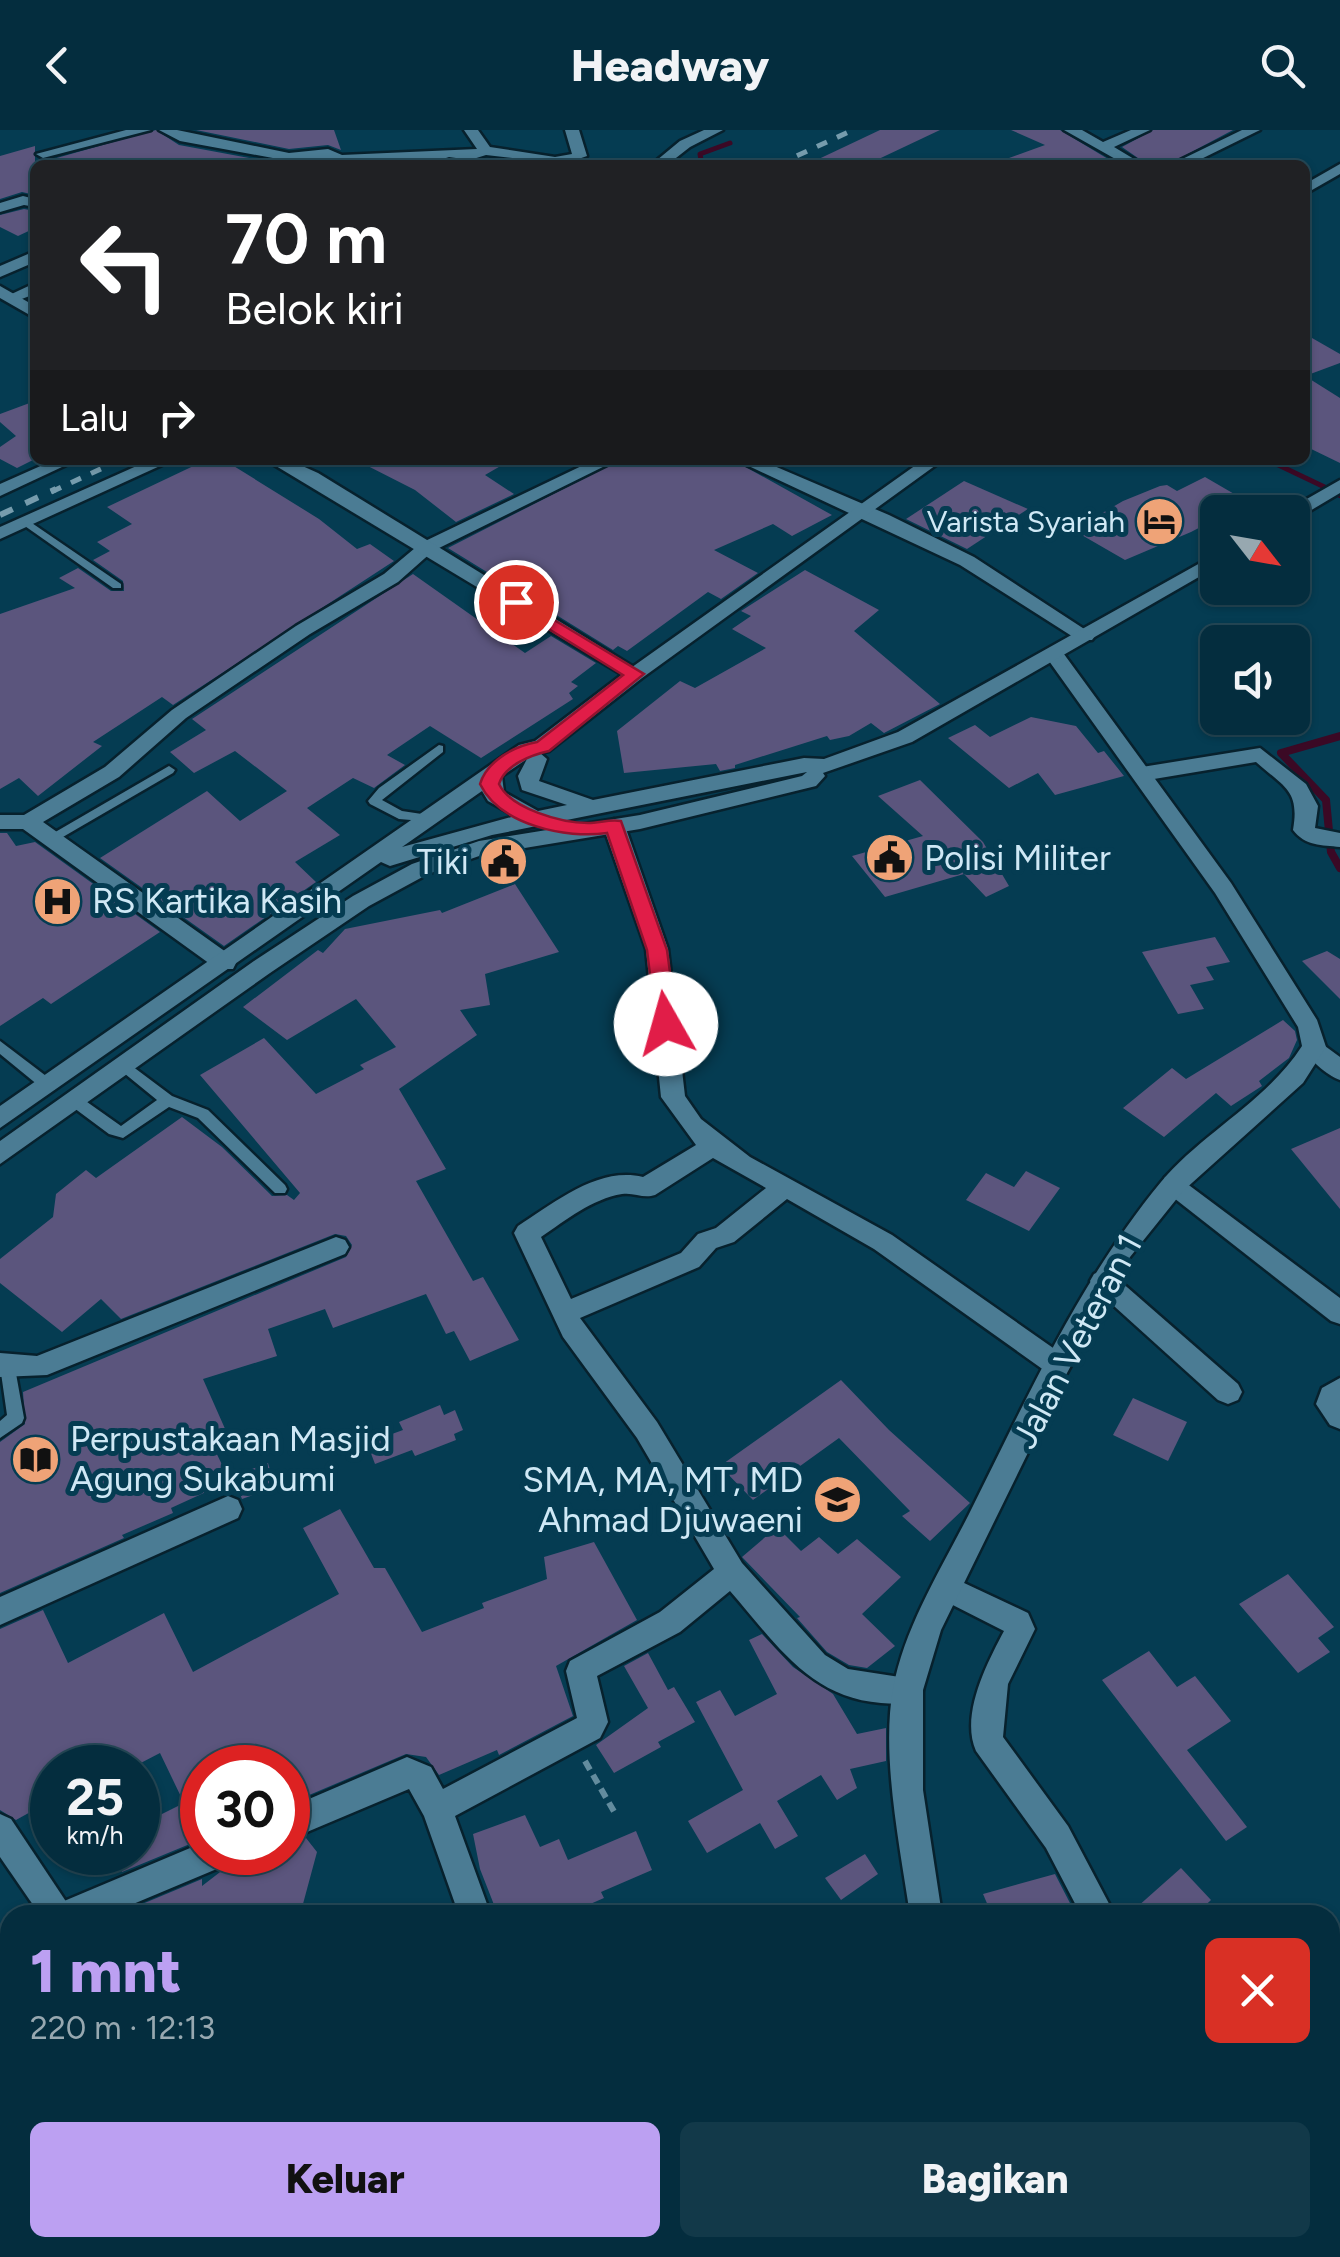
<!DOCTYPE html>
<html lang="id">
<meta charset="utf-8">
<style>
body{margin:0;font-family:Figtree,sans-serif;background:#123949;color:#f1f3f6;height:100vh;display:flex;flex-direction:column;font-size:38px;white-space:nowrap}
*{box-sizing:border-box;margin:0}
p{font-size:32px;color:#97a8b0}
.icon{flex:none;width:55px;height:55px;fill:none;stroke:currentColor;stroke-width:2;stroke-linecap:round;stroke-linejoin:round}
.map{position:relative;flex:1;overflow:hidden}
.side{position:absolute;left:0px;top:1775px;width:1340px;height:352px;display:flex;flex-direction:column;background:#042d3e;border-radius:30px 30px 0 0;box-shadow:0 2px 8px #0004,0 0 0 2px #254958}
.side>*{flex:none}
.banner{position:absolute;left:30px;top:30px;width:1280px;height:305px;border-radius:15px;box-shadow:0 2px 8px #0004,0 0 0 2px #254958;background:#202124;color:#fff;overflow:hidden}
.needle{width:65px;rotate:121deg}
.fabs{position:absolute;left:1200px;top:365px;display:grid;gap:20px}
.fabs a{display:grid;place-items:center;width:110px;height:110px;border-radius:15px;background:#042d3e;box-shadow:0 2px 8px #0004,0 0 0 2px #254958;font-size:50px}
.speed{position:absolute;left:30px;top:1615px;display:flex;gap:20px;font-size:50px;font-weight:700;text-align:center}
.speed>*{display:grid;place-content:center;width:130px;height:130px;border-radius:50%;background:#042d3e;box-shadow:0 2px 8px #0004,0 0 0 2px #254958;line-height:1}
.speed small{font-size:25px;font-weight:400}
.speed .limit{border:15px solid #d22;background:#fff;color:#111}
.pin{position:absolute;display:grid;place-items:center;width:85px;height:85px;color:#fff;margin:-42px;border:5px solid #fff;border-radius:50%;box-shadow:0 2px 10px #0007}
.me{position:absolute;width:110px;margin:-55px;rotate:353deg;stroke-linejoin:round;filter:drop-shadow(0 0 8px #0008)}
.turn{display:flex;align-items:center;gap:35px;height:210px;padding:0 30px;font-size:45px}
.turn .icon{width:130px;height:130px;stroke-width:2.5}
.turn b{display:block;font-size:70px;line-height:85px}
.then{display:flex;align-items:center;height:95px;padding:0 30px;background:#0003;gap:20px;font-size:38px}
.round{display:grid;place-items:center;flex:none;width:105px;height:105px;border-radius:15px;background:#123949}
.summary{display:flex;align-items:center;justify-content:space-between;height:170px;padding:0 30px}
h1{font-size:60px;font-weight:800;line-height:75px;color:#bca0f2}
.action{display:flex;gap:20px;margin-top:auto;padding:20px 30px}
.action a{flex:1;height:115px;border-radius:15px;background:#bca0f2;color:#111;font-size:40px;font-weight:800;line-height:115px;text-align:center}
.action a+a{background:#123949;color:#f1f3f6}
header{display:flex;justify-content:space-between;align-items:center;height:130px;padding:0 30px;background:#042d3e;font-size:45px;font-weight:800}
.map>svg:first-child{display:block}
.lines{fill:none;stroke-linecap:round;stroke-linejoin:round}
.stream-far1{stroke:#3b0925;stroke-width:5}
.stream{stroke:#3b0925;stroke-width:8}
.building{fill:#5b557d}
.service-casing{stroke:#07212d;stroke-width:5}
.minor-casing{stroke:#07212d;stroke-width:5}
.tertiary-casing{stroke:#07212d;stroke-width:5}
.secondary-casing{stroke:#07212d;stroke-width:5}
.path{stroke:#638c9e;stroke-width:6;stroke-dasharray:10 6;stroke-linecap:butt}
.service{fill:#4b7c94;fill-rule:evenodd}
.minor{fill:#4b7c94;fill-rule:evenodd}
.tertiary{fill:#4b7c94;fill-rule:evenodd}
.secondary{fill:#4b7c94;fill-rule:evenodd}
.rail-far1{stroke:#769cad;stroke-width:5;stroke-dasharray:11 11;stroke-linecap:butt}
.rail{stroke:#769cad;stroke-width:6;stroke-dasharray:14 14;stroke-linecap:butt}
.route{fill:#e11d48;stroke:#92132f;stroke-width:2.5}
.labels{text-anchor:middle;stroke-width:10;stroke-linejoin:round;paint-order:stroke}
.far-poi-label{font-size:30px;fill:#cfe8f5;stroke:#053c52;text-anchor:end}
.poi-label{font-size:35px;fill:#cfe8f5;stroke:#053c52;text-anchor:start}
.street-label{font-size:35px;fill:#cfe8f5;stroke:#053c52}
</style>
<header><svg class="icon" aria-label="back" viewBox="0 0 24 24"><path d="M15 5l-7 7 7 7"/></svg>Headway<svg class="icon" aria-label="search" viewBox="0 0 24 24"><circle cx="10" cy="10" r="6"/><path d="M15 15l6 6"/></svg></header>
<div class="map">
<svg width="1340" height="2127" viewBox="0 0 1340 2127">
<rect width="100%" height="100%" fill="#053c52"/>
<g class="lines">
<g class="stream-far1">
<path d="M702 35 700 24 730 13"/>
<path d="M1268 330 1335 362"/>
</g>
<g class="stream">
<path d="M1330 359 1340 364"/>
<path d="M1340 606 1281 623 1326 670 1331 722 1340 738"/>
</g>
</g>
<g class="building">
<path d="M156 0 179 15 288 35 325 32 334 35H54L53 29Z"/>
<path d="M196 0H334L341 20 328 15 289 19Z"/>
<path d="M880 0H940L866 35H806Z"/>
<path d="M1011 0H1060L1118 35H999L998 32 1045 15Z"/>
<path d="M1153 0H1233L1167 35H1148L1122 17Z"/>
<path d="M35 16V65L22 62 0 69V26Z"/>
<path d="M24 79 35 81V98L18 106 0 97V85Z"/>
<path d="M1305 204 1340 224V233L1305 246 1340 268V333L1305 316Z"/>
<path d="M35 271V329L17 338 0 329V317L16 306 0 292V284Z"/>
<path d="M206 330H224L319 389 357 419 370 414 394 431 173 575 162 567 93 612 102 616 38 666 19 648 0 659V484L75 458 59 448 78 438 111 461H124L123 451 93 430 110 421 97 412 132 394 107 377Z"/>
<path d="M356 330H511L485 345 514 364 456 392 415 360Z"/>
<path d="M620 330H733L832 385 792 406 773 394 714 420 758 443 721 469 708 462 627 521 618 516 613 520 448 418Z"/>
<path d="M1205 347 1248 372 1228 382H1218V388L1191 402 1125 430 1073 400 1123 371 1160 356 1167 355 1177 361Z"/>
<path d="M964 351 1028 379 967 419 906 389Z"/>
<path d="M805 440 879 480 854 501 940 574 884 603 871 593 849 606 830 610 827 606 735 635V638L720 641 716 634 624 643 617 601 680 551 695 558 766 518 732 499 751 486 741 481Z"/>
<path d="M413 444 525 523 551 506 596 533 571 552 578 556 569 563 573 569 481 628 430 596 387 625 405 635 374 658 353 648 307 678 340 705 295 732 316 752 224 816 100 728 207 661 240 691 287 661 235 621 194 643 170 622 206 600 192 589Z"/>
<path d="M1031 587 1076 596 1098 623 1104 621 1124 646 1055 665 1038 643 1009 658 948 608 975 595 990 607Z"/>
<path d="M920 650 983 712 1009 756 986 767 964 744 885 767 852 726 923 706 878 666Z"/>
<path d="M0 703H7L16 716 35 712 160 802 51 874 43 868 0 896Z"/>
<path d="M515 754 559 822 485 844 490 875 460 880 477 905 399 959 446 1039 416 1051 473 1151 483 1147 519 1210 470 1231 454 1201 446 1204 426 1164 333 1198 325 1179 268 1199 277 1226 203 1249 226 1301 209 1308 230 1351 171 1378 173 1383 122 1405 124 1408 0 1463V1312L25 1294 23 1262 346 1127 352 1115 346 1106 335 1104 121 1189 101 1169 62 1202 0 1153V1129L53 1087 56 1064 86 1040 96 1048 182 987 222 1017 272 1066 287 1065 294 1070 300 1063 200 945 264 908 316 964 364 939 360 935 396 917 356 869 287 910 243 877 318 820 323 823 345 799 440 780 442 783Z"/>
<path d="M1215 807 1230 832 1206 837 1214 850 1190 855 1204 879 1178 884 1142 822Z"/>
<path d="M1327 821 1340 829V869L1302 831Z"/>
<path d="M1283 890 1295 901 1297 910 1289 928 1259 951 1262 956 1231 976 1216 963 1164 1007 1123 978 1172 938 1186 949Z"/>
<path d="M1340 998V1079L1291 1019Z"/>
<path d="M1026 1041 1060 1058 1029 1101 966 1070 986 1043 1014 1057Z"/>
<path d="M841 1250 889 1300 970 1373 930 1411 902 1386 910 1381 839 1308 753 1370 720 1336Z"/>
<path d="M1133 1268 1187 1292 1168 1331 1113 1305Z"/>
<path d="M440 1275 444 1285 455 1280 463 1300 454 1304 456 1310 415 1326 412 1320 375 1334 367 1313 403 1300 399 1292Z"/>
<path d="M268 1333 275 1357 242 1369 233 1346Z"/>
<path d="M340 1379 374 1438H385L422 1502 484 1478 482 1473 547 1449 544 1427 594 1412 637 1490 556 1536 573 1586 499 1625 497 1620 439 1645 426 1627 406 1624 288 1674V1638H271L264 1623 237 1638H202V1709L122 1742 115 1722H138V1696L184 1673 160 1623 133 1637 52 1638V1670L16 1690 0 1680V1499L43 1480 68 1533 164 1483 193 1542 339 1464 303 1398Z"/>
<path d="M777 1397 801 1421 819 1407 838 1424 857 1409 901 1447 862 1484 895 1516 867 1538 849 1535 827 1522 797 1488 800 1487 742 1427Z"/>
<path d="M1288 1444 1334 1497 1318 1508 1330 1522 1298 1543 1239 1474Z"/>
<path d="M762 1504 793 1537 833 1564 857 1604 886 1598V1631L850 1639 857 1658 837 1670 821 1645 777 1671 798 1706 775 1719 760 1693 707 1723 688 1691 743 1660 696 1572 720 1560 735 1586 777 1564 749 1510Z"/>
<path d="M1149 1521 1177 1557 1195 1546 1231 1591 1187 1620 1247 1697 1226 1711 1102 1550Z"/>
<path d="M648 1523 668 1560 674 1557 695 1592 658 1612 661 1617 614 1643 596 1615 648 1578 624 1536Z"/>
<path d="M525 1685 540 1717 559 1709 568 1730 636 1701 652 1740 601 1762 604 1768 565 1785H498L480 1739 473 1704Z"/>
<path d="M306 1708 317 1722 300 1785H138L135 1777 202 1749V1756L237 1729 244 1742 280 1722H288V1718Z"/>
<path d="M865 1724 878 1744 841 1770 825 1748Z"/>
<path d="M1181 1738 1211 1770 1195 1785H1128Z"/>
<path d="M1055 1744 1072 1777 1046 1785H992L983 1764Z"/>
</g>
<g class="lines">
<defs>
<g id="service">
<path d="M26 389 121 454V458H113L22 394 21 392Z"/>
<path d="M439 615 443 616V622L382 670 402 681 435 686V692L399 689 370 674 368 671 379 658Z"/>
<path d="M169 636 175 640 173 643 56 711H46L45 708Z"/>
<path d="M0 911 54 952 56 956 54 960H44L0 924Z"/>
<path d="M124 930 172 966 208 980 285 1055 287 1059 285 1063H275L198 988 169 977 123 1008 109 1004 70 975 68 971 70 967H80L121 996 157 970 119 939 117 935 119 931Z"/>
<path d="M7 1231 13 1233 15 1238 24 1288 22 1293 0 1308V1291L7 1285 0 1236Z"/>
</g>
<g id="minor">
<path d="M126 0H151L43 28 36 24Z"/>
<path d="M159 0H177L289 23 328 19 342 25 477 19 464 0H478L490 17 555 27 572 24 565 0H579L587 26 570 32 572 35 486 25 470 30 449 27 434 32 409 33H339L326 28 289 31 180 11Z"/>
<path d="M704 0H723L690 17 667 35H651L680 11Z"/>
<path d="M1064 0H1082L1103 12 1131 0H1150L1114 17 1144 35H1126Z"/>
<path d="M1242 0H1260L1189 35H1170Z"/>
<path d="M23 66 35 69V77L24 75 0 82V73Z"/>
<path d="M35 121V132L0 147V136Z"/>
<path d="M35 153V164L11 173 3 168Z"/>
<path d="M54 330H77L0 366V354Z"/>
<path d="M594 330H617L433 421 398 452 310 504 186 588 119 647 43 692 233 827 236 833 233 839H217L23 699H0V685H24L105 637 172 580 296 496 384 444 421 413Z"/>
<path d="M736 330H760L889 385 974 427 1095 506 1092 510H1078L960 435Z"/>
<path d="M1260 618 1306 654 1318 676 1315 698 1340 703V717C1322 715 1305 716 1293 700 1300 660 1284 657 1256 632L1142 651 1132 644 1142 637Z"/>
<path d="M614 689 625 696 668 819 685 966 701 989 750 1027 892 1105 1066 1227 1070 1235 1066 1243 1057 1246 1048 1243 874 1119 787 1069 734 1112 716 1118 699 1137 580 1188 657 1292 742 1433 825 1525 848 1539 919 1550 923 1560 919 1570C906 1575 894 1574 881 1573 809 1568 774 1511 730 1461L680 1502 597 1546 608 1592 600 1608 455 1686 491 1785H459L424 1686 409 1659 288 1710V1678L407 1627 431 1637 443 1659 577 1588 566 1541 570 1531 660 1482 714 1439 637 1308 563 1207 514 1103 518 1096C554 1073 598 1036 643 1047L696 1015 661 967 646 819 603 696ZM713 1028 766 1058 716 1098 698 1104 681 1123 571 1169 541 1107C566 1090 592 1069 622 1064 634 1062 643 1069 655 1065Z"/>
<path d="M1314 908 1340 927V950C1326 945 1310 930 1302 917Z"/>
<path d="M1174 1044 1340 1168V1194L1331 1191 1165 1061 1162 1054 1165 1047Z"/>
<path d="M336 1107 345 1110 349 1117 345 1124 47 1245 0 1247V1223L37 1226Z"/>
<path d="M1103 1140 1112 1144 1238 1254 1242 1262 1238 1270 1228 1274 1218 1270 1094 1158 1090 1151 1094 1144Z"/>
<path d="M1340 1248V1299L1330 1295 1316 1274 1322 1258Z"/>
<path d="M228 1366 238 1370 242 1379 238 1388 0 1495V1467Z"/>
<path d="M947 1445 1028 1483 1035 1499 1008 1554 1003 1607 1068 1696 1115 1785H1081L1046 1718 976 1621C960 1585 987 1533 1004 1501L937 1467 932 1458 937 1449Z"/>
<path d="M202 1713V1722H236L231 1733 107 1785H52L57 1774Z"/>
<path d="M1191 2118H1227L1229 2127H1193Z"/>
</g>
<g id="tertiary">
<path d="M0 156 35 176V188L0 168Z"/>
<path d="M150 330H173L0 409V397Z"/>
<path d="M266 330H289L318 343 645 544 635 550 628 548Z"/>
<path d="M1054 518 1061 520 1231 753 1317 890 1326 917 1303 953 1183 1061 1130 1127 1067 1243 941 1500 923 1560V1660L942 1785H910C900 1717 881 1626 893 1559 904 1498 940 1441 968 1386 1026 1270 1078 1153 1161 1052 1203 1002 1266 972 1302 916L1298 897 1215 763 1044 524Z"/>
<path d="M961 2118H997L998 2127H962Z"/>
</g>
<g id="secondary">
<path d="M1340 34V44L1305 64V54Z"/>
<path d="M923 330H943L642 548 549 621 540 623 547 629 539 651 593 670 804 628 824 629 898 602 1218 423V436L912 612 823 643 825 646 816 656 640 699 482 725 428 744 369 776 270 843 0 1034V1011L254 831 353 766 412 734 479 711 640 685 802 646 807 642 492 705 390 736 381 732 0 998V976L519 615 535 611 628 540ZM527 629 518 646 522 660 567 675 538 681 504 662 502 646ZM482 661 488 671 515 686 402 717Z"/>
<path d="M1340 350V363L1298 388 1292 389V382H1284Z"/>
<path d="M0 1684 11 1689 75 1785H40L0 1727Z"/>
<path d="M525 2118H561L565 2127H529Z"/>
</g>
</defs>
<use href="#service" class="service-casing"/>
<use href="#minor" class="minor-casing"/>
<use href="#tertiary" class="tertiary-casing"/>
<use href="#secondary" class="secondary-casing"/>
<path class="path" d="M585 1631 616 1685"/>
<use href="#service" class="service"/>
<use href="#minor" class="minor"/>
<use href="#tertiary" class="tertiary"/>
<use href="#secondary" class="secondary"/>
<g class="rail-far1">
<path d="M777 35 853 0"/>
<path d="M51 362 120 330"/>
</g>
<path class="rail" d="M0 385 56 359"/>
</g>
<path class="route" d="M516 467 644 544 549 621C531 625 505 635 499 654 511 679 562 693 588 693 600 693 609 689 621 691L667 820 677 894 674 900H659L656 894 647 820 607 703C566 709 500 695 480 654 487 631 514 616 537 612L623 545 510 475 508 472Z"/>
<defs>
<symbol id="hotel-disc" viewBox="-11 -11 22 22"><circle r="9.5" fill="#efa377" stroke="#053c52"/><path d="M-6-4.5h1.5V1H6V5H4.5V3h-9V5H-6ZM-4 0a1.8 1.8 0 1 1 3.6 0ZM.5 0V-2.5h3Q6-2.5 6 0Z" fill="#111"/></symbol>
<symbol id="civic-disc" viewBox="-11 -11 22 22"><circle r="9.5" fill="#efa377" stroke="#053c52"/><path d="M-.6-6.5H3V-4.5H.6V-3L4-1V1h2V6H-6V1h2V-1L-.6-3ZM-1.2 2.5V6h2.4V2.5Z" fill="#111"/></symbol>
<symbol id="hospital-disc" viewBox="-11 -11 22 22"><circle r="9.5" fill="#efa377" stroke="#053c52"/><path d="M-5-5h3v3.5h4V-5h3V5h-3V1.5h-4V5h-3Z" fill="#111"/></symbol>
<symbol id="library-disc" viewBox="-11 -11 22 22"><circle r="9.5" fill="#efa377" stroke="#053c52"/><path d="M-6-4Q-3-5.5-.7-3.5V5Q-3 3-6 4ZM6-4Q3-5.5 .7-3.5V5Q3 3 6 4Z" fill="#111"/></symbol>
<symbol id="school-disc" viewBox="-11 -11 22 22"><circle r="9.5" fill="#efa377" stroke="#053c52"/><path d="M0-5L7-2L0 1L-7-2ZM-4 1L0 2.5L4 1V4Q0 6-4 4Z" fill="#111"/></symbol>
</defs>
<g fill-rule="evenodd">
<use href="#hotel-disc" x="1132" y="364" width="55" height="55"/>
<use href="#civic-disc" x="862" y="700" width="55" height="55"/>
<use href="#civic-disc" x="476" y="704" width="55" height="55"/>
<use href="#hospital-disc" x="30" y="744" width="55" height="55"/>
<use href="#library-disc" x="8" y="1302" width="55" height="55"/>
<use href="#school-disc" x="810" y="1342" width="55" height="55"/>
</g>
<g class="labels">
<g class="far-poi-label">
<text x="1125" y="402">Varista Syariah</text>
</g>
<g class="poi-label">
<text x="924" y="740">Polisi Militer</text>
<text x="469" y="744" text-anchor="end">Tiki</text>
<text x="92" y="783">RS Kartika Kasih</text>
<text x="70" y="1321">Perpustakaan Masjid<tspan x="70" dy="40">Agung Sukabumi</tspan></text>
<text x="803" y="1362" text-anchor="end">SMA, MA, MT, MD<tspan x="803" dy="40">Ahmad Djuwaeni</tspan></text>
</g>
<g class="street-label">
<text transform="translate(1077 1211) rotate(-62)" y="12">Jalan Veteran 1</text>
</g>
</g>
</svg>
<div class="fabs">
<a><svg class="needle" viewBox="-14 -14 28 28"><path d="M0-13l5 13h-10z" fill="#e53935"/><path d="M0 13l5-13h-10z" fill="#97a8b0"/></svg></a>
<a><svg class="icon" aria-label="sound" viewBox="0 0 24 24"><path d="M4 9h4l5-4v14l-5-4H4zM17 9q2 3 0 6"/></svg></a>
</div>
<div class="speed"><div>25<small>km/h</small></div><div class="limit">30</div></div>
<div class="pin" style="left:516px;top:472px;background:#d93025"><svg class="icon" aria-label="arrive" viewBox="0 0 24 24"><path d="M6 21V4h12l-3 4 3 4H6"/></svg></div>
<svg class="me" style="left:666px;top:894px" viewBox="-20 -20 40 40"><circle r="19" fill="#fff"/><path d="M0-13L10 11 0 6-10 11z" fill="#e11d48"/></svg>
<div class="banner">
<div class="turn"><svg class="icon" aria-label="left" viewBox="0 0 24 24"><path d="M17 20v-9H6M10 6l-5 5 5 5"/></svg><div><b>70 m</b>Belok kiri</div></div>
<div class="then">Lalu<svg class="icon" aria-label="right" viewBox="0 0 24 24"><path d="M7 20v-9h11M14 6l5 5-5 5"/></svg></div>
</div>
<section class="side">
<div class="summary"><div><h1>1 mnt</h1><p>220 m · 12:13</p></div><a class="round" style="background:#d93025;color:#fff"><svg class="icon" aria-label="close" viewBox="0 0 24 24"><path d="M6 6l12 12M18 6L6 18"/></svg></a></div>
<div class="action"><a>Keluar</a><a>Bagikan</a></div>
</section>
</div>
